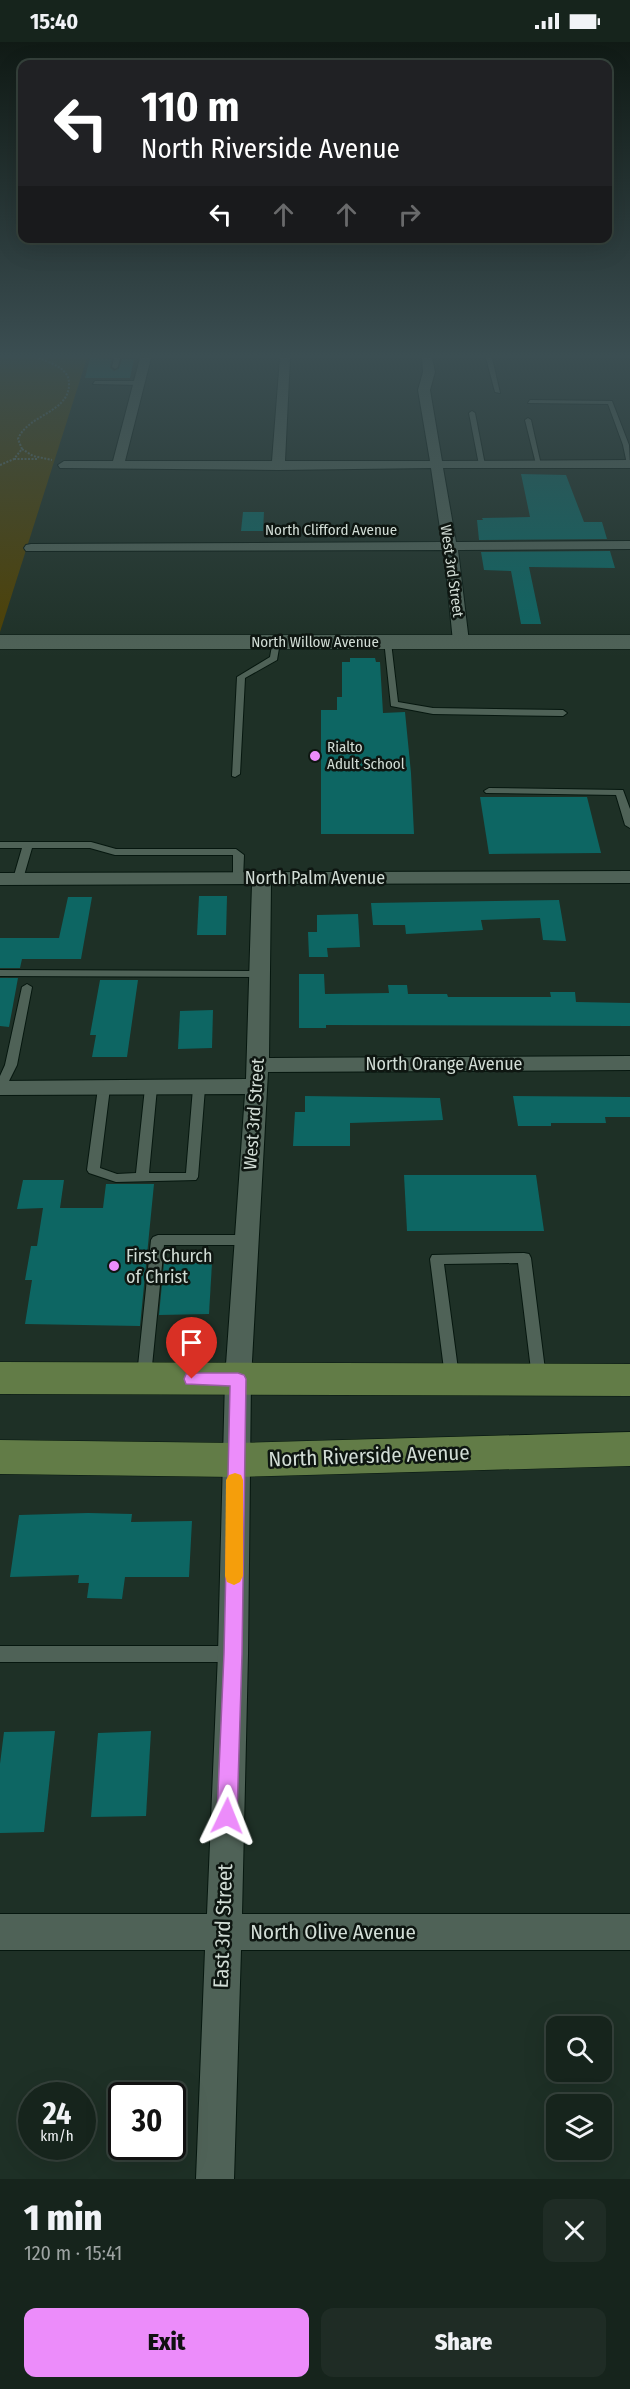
<!DOCTYPE html>
<meta charset="utf-8">
<style>
body{margin:0;font-family:"Fira Sans Condensed",sans-serif;background:#1f2c25;color:#f1f3f6;height:100vh;display:flex;flex-direction:column;font-size:22px;white-space:nowrap}
*{box-sizing:border-box;margin:0}
p{font-size:20px;color:#9ea4a3}
.icon{flex:none;width:33px;height:33px;fill:none;stroke:currentColor;stroke-width:2;stroke-linecap:round;stroke-linejoin:round}
.map{position:relative;height:2137px;overflow:hidden}
.details{display:flex;flex-direction:column;background:#16241c;flex:1}
.details>*{flex:none}
.hud{position:absolute;left:18px;top:18px;width:594px;height:183px;border-radius:12px;box-shadow:0 6px 24px #0002,0 0 0 2px #35413b;background:#202124;color:#fff;overflow:hidden}
.fabs{position:absolute;left:546px;top:1974px;display:grid;gap:12px}
.fabs a{display:grid;place-items:center;width:66px;height:66px;border-radius:12px;background:#16241c;box-shadow:0 6px 24px #0002,0 0 0 2px #35413b;font-size:30px}
.speed{position:absolute;left:18px;top:2040px;display:flex;gap:12px;font-size:30px;font-weight:700;text-align:center}
.speed>*{display:grid;place-content:center;width:78px;height:78px;border-radius:50%;background:#16241c;box-shadow:0 6px 24px #0002,0 0 0 2px #35413b;line-height:1}
.speed small{font-size:15px;font-weight:400}
.speed .limit{border:3px solid #111;border-radius:9px;background:#fff;color:#111}
.pin{position:absolute;display:grid;place-items:center;width:51px;height:51px;color:#fff;margin:-62px -26px;border-radius:50% 50% 50% 0;rotate:-45deg;box-shadow:0 0 6px #0007}
.pin .icon{rotate:45deg}
.me{position:absolute;width:66px;margin:-33px;rotate:2deg;stroke-linejoin:round;filter:drop-shadow(0 0 4px #0008)}
.turn{display:flex;align-items:center;gap:21px;height:126px;padding:0 24px;font-size:27px}
.turn .icon{width:78px;height:78px;stroke-width:2.5}
.turn b{display:block;font-size:42px;line-height:51px}
.lanes{display:flex;align-items:center;height:57px;padding:0 24px;background:#0003;justify-content:center;gap:30px;direction:ltr}
.lanes .off{opacity:.35}
.round{display:grid;place-items:center;flex:none;width:63px;height:63px;border-radius:12px;background:#1f2c25}
.headline{display:flex;align-items:center;justify-content:space-between;height:102px;padding:0 24px}
h1{font-size:36px;font-weight:800;line-height:45px}
.primary-button{display:flex;gap:12px;margin-top:auto;padding:12px 24px}
.primary-button a{flex:1;height:69px;border-radius:12px;background:#ec8cfa;color:#111;font-size:24px;font-weight:800;line-height:69px;text-align:center}
.primary-button a+a{background:#1f2c25;color:#f1f3f6}
.status{display:flex;justify-content:space-between;align-items:center;height:42px;padding:0 30px;background:#16241c;direction:ltr}
.status svg{height:16px;fill:currentColor}
.map>svg:first-child{display:block}
.green{fill:#4f4101}
.building{fill:#0d6663}
.lines{fill:none;stroke-linecap:round;stroke-linejoin:round}
.lane-casing{stroke:#06170f;stroke-width:2}
.street-casing{stroke:#06170f;stroke-width:2}
.secondary-casing{stroke:#06170f;stroke-width:1}
.primary-casing{stroke:#06170f;stroke-width:1}
.path{stroke:#607067;stroke-width:2;stroke-dasharray:2 1.5;stroke-linecap:butt}
.lane{fill:#4f6257;fill-rule:evenodd}
.street{fill:#4f6257;fill-rule:evenodd}
.secondary{fill:#4f6257;fill-rule:evenodd}
.primary{fill:#627c47;fill-rule:evenodd}
.route{fill:#ec8cfa;stroke:#995ba2;stroke-width:1.5}
.slow{fill:#f59e0b}
.poi-dot{fill:#ec8cfa;stroke:#0e1611;stroke-width:2}
.labels{text-anchor:middle;stroke-width:5;stroke-linejoin:round;paint-order:stroke}
.far-street-label{font-size:15px;fill:#d2ddd6;stroke:#0e1611}
.far-poi-label{font-size:15px;fill:#d2ddd6;stroke:#0e1611;text-anchor:start}
.street-label{font-size:18px;fill:#d2ddd6;stroke:#0e1611}
.poi-label{font-size:18px;fill:#d2ddd6;stroke:#0e1611;text-anchor:start}
.near-street-label{font-size:21px;fill:#d2ddd6;stroke:#0e1611}
</style>
<div class="status"><b>15:40</b><svg viewBox="0 0 49 12"><path d="M0 12V9h3v3zM5 12V6h3v6zM10 12V3h3v9zM15 12V0h3v12zM26 1h20v11H26zM47 4h2v5h-2z"/></svg></div>
<div class="map">
<svg width="630" height="2137" viewBox="0 0 630 2137">
<rect width="100%" height="100%" fill="#1e3026"/>
<path class="green" d="M0 316H87L0 590Z"/>
<g class="building">
<path d="M90 316 111 317 110 326 114 329 119 327 122 317H134L130 336H85Z"/>
<path d="M521 432 566 433 584 480H602L607 497 479 498 477 478H483L482 476 530 475Z"/>
<path d="M243 470H264L263 489H241Z"/>
<path d="M610 509 615 526 529 525 541 582H521L511 529 484 528 481 510Z"/>
<path d="M350 616H375L376 620H380L383 671 405 670 411 731 414 792H321V668H337V655H342V620H350Z"/>
<path d="M480 755H587L601 811 489 812Z"/>
<path d="M199 854H227L226 893H197Z"/>
<path d="M68 855H92L81 917H22L20 926H0V896H59Z"/>
<path d="M559 858 566 899 543 898 540 876 481 878 483 888 406 892 405 883H373L371 861Z"/>
<path d="M358 872 360 905 327 906 328 915H309L308 890H317V873Z"/>
<path d="M299 932H324L325 952 389 951 388 943H407L408 952H447L448 955H551L550 950H575L576 960 630 961V984L326 983V986H299Z"/>
<path d="M0 936H18L9 985 0 984Z"/>
<path d="M100 938H138L127 1015H92L96 993H90Z"/>
<path d="M213 968 212 1006 178 1007 180 969Z"/>
<path d="M305 1054 440 1056 443 1078 350 1081V1104H293L295 1070H305Z"/>
<path d="M513 1054 630 1055V1075H605L606 1081H551V1084H518Z"/>
<path d="M404 1133H536L544 1189H407Z"/>
<path d="M23 1138H64L60 1166H103L106 1142H154L140 1284 25 1282 32 1238H25L31 1204H37L43 1166 17 1167Z"/>
<path d="M164 1221H212L209 1272 159 1273Z"/>
<path d="M88 1471 132 1472 131 1480 192 1479 189 1535H125L122 1557 87 1556 89 1541H78L79 1533 10 1535 19 1473Z"/>
<path d="M55 1689 44 1790 0 1791V1722L4 1690Z"/>
<path d="M151 1689 146 1774 91 1775 98 1691Z"/>
</g>
<g class="lines">
<defs>
<g id="lane">
<path d="M114 316H120L118 325 115 327 112 325Z"/>
<path d="M486 316H492L500 351 495 350Z"/>
<path d="M95 339H140L143 341 140 343 93 342Z"/>
<path d="M530 358 612 359 629 403 630 424 627 422 623 403 608 362 528 361Z"/>
<path d="M472 369 475 371 485 423 482 425 479 423 469 371Z"/>
<path d="M528 376 531 378 541 423 536 422 525 378Z"/>
<path d="M273 598 280 600 277 618 245 636 240 732 235 735 232 734 237 635 270 615Z"/>
<path d="M384 598 391 600 398 660 433 666 563 668 567 671 563 674 433 672 391 664Z"/>
<path d="M489 746 623 748 630 767V786L625 783 616 753 486 751 484 749Z"/>
<path d="M0 800H91L116 807H236L244 813 243 837 238 840 233 837V813H115L90 806H32L23 837 18 840 13 837 22 806H0Z"/>
<path d="M0 928 260 929 265 932 260 935 0 934Z"/>
<path d="M27 942 32 945 17 1023 4 1049 0 1050V1034L5 1023 22 945Z"/>
<path d="M104 1042 110 1046 100 1126 117 1132 136 1131 145 1046 151 1042 157 1046 149 1131H186L193 1046 199 1042 203 1043 205 1046 198 1135 196 1138 116 1140 89 1131 87 1128 98 1046Z"/>
<path d="M158 1193H245L250 1195 252 1198 250 1201 245 1203H164L151 1334 149 1338 144 1340 139 1338 137 1334 151 1198 153 1195Z"/>
<path d="M524 1211 529 1212 531 1216 546 1336 544 1340 539 1342 534 1340 532 1336 518 1221 444 1222 459 1335 457 1339 452 1341 447 1339 445 1335 430 1217 432 1213Z"/>
<path d="M0 1604H233L239 1607 241 1612 239 1617 233 1620H0Z"/>
</g>
<g id="street">
<path d="M140 316H151L125 419H272L280 316H290L285 419H430L418 348 423 330 422 316H432L435 330 430 348 442 419 630 418V426H443L456 500 630 499V507L458 508 469 600 461 605 453 600 444 508 26 509 24 506 26 503 31 502 442 500 431 426 278 428 60 426 58 423 64 419H113Z"/>
<path d="M630 829V841L271 842 269 1016 630 1014V1028L268 1030 251 1337 248 1612 242 1872H630V1908H241L234 2137H196L205 1908H0V1872H207L218 1612 225 1337 245 1052 0 1053V1039L246 1037 252 842 0 843V831Z"/>
</g>
<rect id="secondary" x="0" y="593" width="630" height="14"/>
<g id="primary">
<path d="M0 1320 630 1322V1354L0 1352Z"/>
<path d="M630 1390V1424L236 1435 0 1432V1398L236 1401Z"/>
</g>
</defs>
<use href="#lane" class="lane-casing"/>
<use href="#street" class="street-casing"/>
<use href="#secondary" class="secondary-casing"/>
<use href="#primary" class="primary-casing"/>
<g class="path">
<path d="M22 407 33 414 52 418"/>
<path d="M14 417H37"/>
<path d="M0 423 14 417 22 407 18 397C28 372 70 371 69 341 69 326 49 320 38 316"/>
</g>
<use href="#lane" class="lane"/>
<use href="#street" class="street"/>
<use href="#secondary" class="secondary"/>
<use href="#primary" class="primary"/>
</g>
<linearGradient id="sky" x2="0" y2="1"><stop stop-color="#101a15"/><stop offset="0.51" stop-color="#3b4e52"/><stop offset="1" stop-color="#3b4e52" stop-opacity="0"/></linearGradient>
<rect width="630" height="615" fill="url(#sky)"/>
<path class="route" d="M192 1331H238L244 1333 246 1337 242 1612 237 1774 234 1781 227 1784 220 1781 217 1774 224 1612 230 1344 186 1342 184 1337 186 1332Z"/>
<path class="slow" d="M235 1431 241 1433 243 1438V1534L240 1540 234 1543 227 1540 225 1534 226 1438 229 1433Z"/>
<g class="poi-dot">
<circle cx="315" cy="714" r="6"/>
<circle cx="114" cy="1224" r="6"/>
</g>
<g class="labels">
<g class="far-street-label">
<text x="331" y="493">North Clifford Avenue</text>
<text transform="translate(452 529) rotate(82)" y="5">West 3rd Street</text>
<text x="315" y="605">North Willow Avenue</text>
</g>
<g class="far-poi-label">
<text x="327" y="710">Rialto<tspan x="327" dy="17">Adult School</tspan></text>
</g>
<g class="street-label">
<text x="315" y="842">North Palm Avenue</text>
<text x="444" y="1028">North Orange Avenue</text>
<text transform="translate(254 1072) rotate(-86)" y="6">West 3rd Street</text>
</g>
<g class="poi-label">
<text x="126" y="1220">First Church<tspan x="126" dy="21">of Christ</tspan></text>
</g>
<g class="near-street-label">
<text transform="translate(369 1414) rotate(-2)" y="7">North Riverside Avenue</text>
<text transform="translate(223 1884) rotate(-88)" y="7">East 3rd Street</text>
<text x="333" y="1897">North Olive Avenue</text>
</g>
</g>
</svg>
<div class="fabs">
<a><svg class="icon" aria-label="search" viewBox="0 0 24 24"><circle cx="10" cy="10" r="6"/><path d="M15 15l6 6"/></svg></a>
<a><svg class="icon" aria-label="layers" viewBox="0 0 24 24"><path d="M12 4l9 5-9 5-9-5zM3 14l9 5 9-5"/></svg></a>
</div>
<div class="speed"><div>24<small>km/h</small></div><div class="limit">30</div></div>
<div class="pin" style="left:192px;top:1337px;background:#d93025"><svg class="icon" aria-label="arrive" viewBox="0 0 24 24"><path d="M6 21V4h12l-3 4 3 4H6"/></svg></div>
<svg class="me" style="left:227px;top:1774px" viewBox="-20 -20 40 40"><path d="M0-17L14 15 0 8-14 15z" fill="#ec8cfa" stroke="#fff" stroke-width="4"/></svg>
<div class="hud">
<div class="turn"><svg class="icon" aria-label="left" viewBox="0 0 24 24"><path d="M17 20v-9H6M10 6l-5 5 5 5"/></svg><div><b>110 m</b>North Riverside Avenue</div></div>
<div class="lanes"><svg class="icon" aria-label="left" viewBox="0 0 24 24"><path d="M17 20v-9H6M10 6l-5 5 5 5"/></svg><svg class="icon off" aria-label="ahead" viewBox="0 0 24 24"><path d="M12 20V5M6 11l6-6 6 6"/></svg><svg class="icon off" aria-label="ahead" viewBox="0 0 24 24"><path d="M12 20V5M6 11l6-6 6 6"/></svg><svg class="icon off" aria-label="right" viewBox="0 0 24 24"><path d="M7 20v-9h11M14 6l5 5-5 5"/></svg></div>
</div>
</div>
<section class="details">
<div class="headline"><div><h1>1 min</h1><p>120 m · 15:41</p></div><a class="round"><svg class="icon" aria-label="close" viewBox="0 0 24 24"><path d="M6 6l12 12M18 6L6 18"/></svg></a></div>
<div class="primary-button"><a>Exit</a><a>Share</a></div>
</section>
